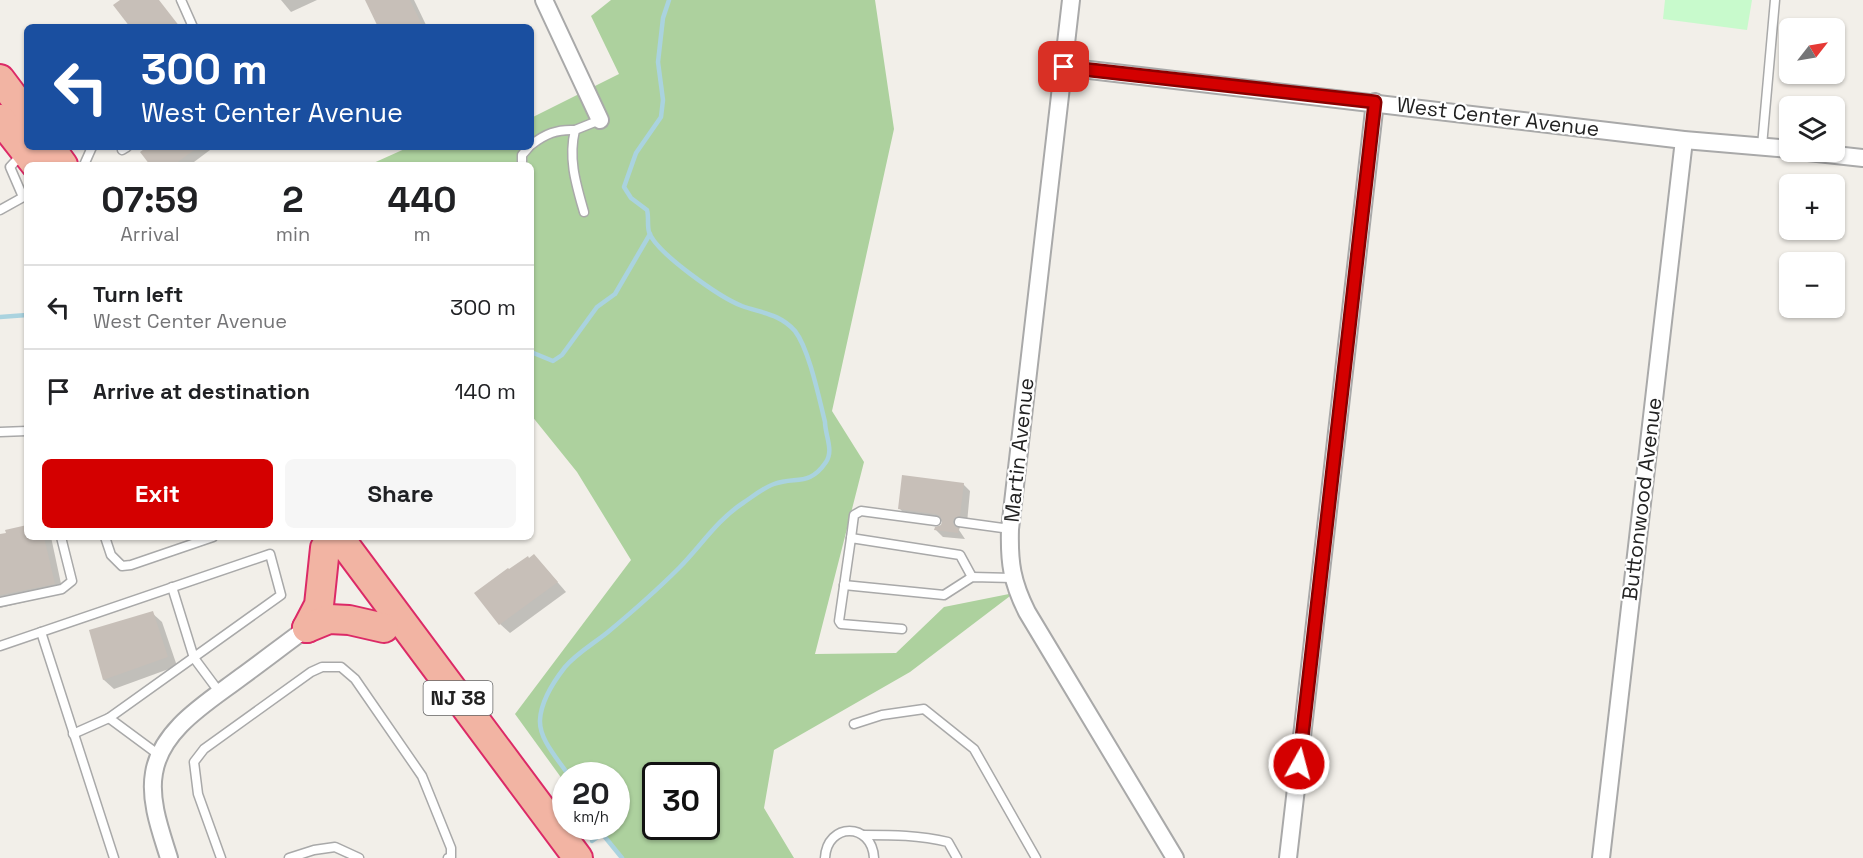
<!DOCTYPE html>
<meta charset="utf-8">
<style>
body{margin:0;font-family:"Space Grotesk",sans-serif;background:#f6f6f6;color:#202124;height:100vh;display:flex;flex-direction:column;font-size:22px;white-space:nowrap}
*{box-sizing:border-box;margin:0}
p{font-size:20px;color:#757577}
.icon{flex:none;width:33px;height:33px;fill:none;stroke:currentColor;stroke-width:2;stroke-linecap:round;stroke-linejoin:round}
.map{position:relative;flex:1;overflow:hidden}
.panel{position:absolute;left:24px;top:162px;width:510px;height:378px;display:flex;flex-direction:column;background:#fff;border-radius:9px;box-shadow:0 2px 4px #0004}
.panel>*{flex:none}
.top-card{position:absolute;left:24px;top:24px;width:510px;height:126px;border-radius:9px;box-shadow:0 2px 4px #0004;background:#1a4fa0;color:#fff;overflow:hidden}
.needle{width:39px;rotate:59deg}
.buttons{position:absolute;left:1779px;top:18px;display:grid;gap:12px}
.buttons a{display:grid;place-items:center;width:66px;height:66px;border-radius:9px;background:#fff;box-shadow:0 2px 4px #0004;font-size:30px}
.speed{position:absolute;left:552px;top:762px;display:flex;gap:12px;font-size:30px;font-weight:700;text-align:center}
.speed>*{display:grid;place-content:center;width:78px;height:78px;border-radius:50%;background:#fff;box-shadow:0 2px 4px #0004;line-height:1}
.speed small{font-size:15px;font-weight:400}
.speed .limit{border:3px solid #111;border-radius:9px;background:#fff;color:#111}
.pin{position:absolute;display:grid;place-items:center;width:51px;height:51px;color:#fff;margin:-26px;border-radius:12px;box-shadow:0 3px 9px #0006}
.me{position:absolute;width:66px;margin:-33px;rotate:7deg;stroke-linejoin:round;filter:drop-shadow(0 0 4px #0008)}
.turn{display:flex;align-items:center;gap:21px;height:126px;padding:0 18px;font-size:27px}
.turn .icon{width:78px;height:78px;stroke-width:2.5}
.turn b{display:block;font-size:42px;line-height:51px}
.eta{display:flex;justify-content:space-evenly;align-items:center;height:102px;text-align:center}
.eta b{font-size:36px;font-weight:800;line-height:42px}
.action{display:flex;gap:12px;margin-top:auto;padding:12px 18px}
.action a{flex:1;height:69px;border-radius:9px;background:#d40000;color:#fff;font-size:24px;font-weight:800;line-height:69px;text-align:center}
.action a+a{background:#f6f6f6;color:#202124}
ul{padding:0;list-style:none}
li{display:flex;align-items:center;gap:18px;height:84px;padding:0 18px;border-top:2px solid #e0e0e0}
li div{flex:1}
li b{display:block;font-size:22px}
li em{font-style:normal}
.map>svg:first-child{display:block}
.forest{fill:#add19e;fill-rule:evenodd}
.park{fill:#c8facc}
.shadow{fill:#0003}
.lines{fill:none;stroke-linecap:round;stroke-linejoin:round}
.stream{stroke:#aad3df;stroke-width:4.5}
.building{fill:#c7bfb8}
.service-casing{stroke:#a9a9a9;stroke-width:11}
.minor-casing{stroke:#a9a9a9;stroke-width:20}
.trunk-casing{stroke:#dc2a67;stroke-width:32}
.service{stroke:#fff;stroke-width:8}
.minor{stroke:#fff;stroke-width:16}
.trunk{stroke:#f2b4a3;stroke-width:28}
.route-casing{stroke:#8a0000;stroke-width:15}
.route{stroke:#d40000;stroke-width:10}
.labels{text-anchor:middle;stroke-width:4.5;stroke-linejoin:round;paint-order:stroke}
.shield{fill:#fff;stroke:#646464;stroke-width:1.5}
.shield-label{font-size:20px;font-weight:bold;fill:#222}
.street-label{font-size:21px;fill:#222;stroke:#fff}
</style>
<div class="map">
<svg width="1863" height="858" viewBox="0 0 1863 858">
<rect width="100%" height="100%" fill="#f2efe9"/>
<path class="forest" d="M611 0H875L894 129 832 411 864 462 815 654 896 653 944 607 1014 593 910 672 774 750 764 808 794 858H622L598 827 616 826V776H566L565 783 515 714 631 560 577 472 531 415V165H369L409 147H531V118L619 74 591 16ZM656 776H706V826H656Z"/>
<path class="park" d="M1665 0H1752L1747 30 1663 19Z"/>
<g class="shadow">
<path d="M281 0H317L291 12Z"/>
<path d="M367 0H414L427 27H380Z"/>
<path d="M149 147H214L190 165H152Z"/>
<path d="M963 484 970 491 967 523 961 524 959 530 965 539 943 537 936 530 945 522 907 516 900 509Z"/>
<path d="M27 527V537H51L63 593 0 608V536Z"/>
<path d="M547 570 566 592 510 633 500 624Z"/>
<path d="M152 613 162 622 177 666 114 689 104 680 91 631Z"/>
</g>
<g class="lines">
<g class="stream">
<path d="M0 317 27 315"/>
<path d="M531 352 553 361 562 355 597 307 615 294 650 234"/>
<path d="M569 776C559 760 539 740 540 720 541 701 554 681 565 667 577 653 593 644 608 632 632 612 657 590 679 568 700 547 717 520 743 503 752 497 763 488 774 484 796 476 809 487 826 462 834 450 825 435 825 422 819 398 809 349 795 331 780 314 762 313 742 306 721 298 656 253 649 232 647 225 649 217 647 210L631 198 624 187 636 153 661 117 663 100 658 62 663 18 669 0"/>
<path d="M596 826 622 858"/>
<path d="M592 841 601 835"/>
</g>
</g>
<g class="building">
<path d="M120 0H159L180 27H130L113 5Z"/>
<path d="M365 0H410L423 27H378Z"/>
<path d="M147 147H198L174 165H150L140 152Z"/>
<path d="M902 475 964 483 960 516 954 518 953 522 955 527 959 528 958 533 934 530 935 527 941 525 942 521 940 516 936 514 898 509Z"/>
<path d="M27 525V537H44L55 584 0 595V534L6 533 5 530Z"/>
<path d="M534 554 558 582 499 625 474 593 508 568 509 569 528 556 529 558Z"/>
<path d="M153 611 168 657 103 680 89 630Z"/>
</g>
<g class="lines">
<defs>
<g id="service">
<path d="M181 0 193 27"/>
<path d="M531 145C545 134 557 129 575 130"/>
<path d="M1762 146 1775 0"/>
<path d="M122 150 127 147"/>
<path d="M84 165 92 147"/>
<path d="M522 165V155L529 147"/>
<path d="M23 197 10 167 23 153"/>
<path d="M0 210 27 195"/>
<path d="M584 212C576 184 568 159 575 130L600 120"/>
<path d="M0 432 27 431"/>
<path d="M959 522 1010 529"/>
<path d="M105 537 111 555 122 566 131 565 213 537"/>
<path d="M851 538 854 515 861 511 936 521"/>
<path d="M844 585 944 595 972 577 1013 578"/>
<path d="M172 587 194 658 220 693"/>
<path d="M0 602 62 589 72 581 61 537"/>
<path d="M902 629 841 624 839 621 851 538 960 555 972 577"/>
<path d="M41 632 114 858"/>
<path d="M0 646 270 554 281 595 109 718 159 755"/>
<path d="M854 724 882 715 924 709 974 749 1036 858"/>
<path d="M73 734 109 718"/>
<path d="M864 835C893 835 919 835 948 842L957 858"/>
<path d="M221 858 198 794 194 762 204 749 311 672 322 667H341L355 679 422 776 451 848V857L448 858"/>
<path d="M289 858 314 850 335 847 359 858"/>
<path d="M825 858C827 822 872 822 874 858"/>
</g>
<g id="minor">
<path d="M544 0 600 120"/>
<path d="M1071 0 1010 529C1009 563 1012 582 1027 612L1175 858"/>
<path d="M1064 67 1684 140 1790 149"/>
<path d="M1808 152 1863 158"/>
<path d="M169 858C161 832 149 801 154 773 161 729 208 702 241 677 263 661 285 644 307 628"/>
<path d="M1288 858 1375 102"/>
<path d="M1601 858 1684 140"/>
</g>
<g id="trunk">
<path d="M0 79 27 115"/>
<path d="M0 119 36 165"/>
<path d="M50 147 63 165"/>
<path d="M339 537 578 858"/>
<path d="M307 628 319 605 325 548"/>
<path d="M307 628 329 619 349 620 384 628"/>
</g>
</defs>
<use href="#service" class="service-casing"/>
<use href="#minor" class="minor-casing"/>
<use href="#trunk" class="trunk-casing"/>
<use href="#service" class="service"/>
<use href="#minor" class="minor"/>
<use href="#trunk" class="trunk"/>
</g>
<g class="lines">
<defs>
<path id="route" d="M1064 67 1375 102 1299 764"/>
</defs>
<use href="#route" class="route-casing"/>
<use href="#route" class="route"/>
</g>
<g class="labels">
<rect class="shield" x="423.5" y="681" width="69" height="34" rx="4.5"/>
<g class="shield-label">
<text x="458" y="705">NJ 38</text>
</g>
<g class="street-label">
<text transform="translate(1498 117) rotate(7)" y="7">West Center Avenue</text>
<text transform="translate(1019 450) rotate(-84)" y="7">Martin Avenue</text>
<text transform="translate(1642 499) rotate(-83)" y="7">Buttonwood Avenue</text>
</g>
</g>
</svg>
<div class="buttons">
<a><svg class="needle" viewBox="-14 -14 28 28"><path d="M0-13l5 13h-10z" fill="#e53935"/><path d="M0 13l5-13h-10z" fill="#757577"/></svg></a>
<a><svg class="icon" aria-label="layers" viewBox="0 0 24 24"><path d="M12 4l9 5-9 5-9-5zM3 14l9 5 9-5"/></svg></a>
<a>+</a>
<a>−</a>
</div>
<div class="speed"><div>20<small>km/h</small></div><div class="limit">30</div></div>
<div class="pin" style="left:1064px;top:67px;background:#d93025"><svg class="icon" aria-label="arrive" viewBox="0 0 24 24"><path d="M6 21V4h12l-3 4 3 4H6"/></svg></div>
<svg class="me" style="left:1299px;top:764px" viewBox="-20 -20 40 40"><circle r="17" fill="#d40000" stroke="#fff" stroke-width="3"/><path d="M0-11L8 9 0 5-8 9z" fill="#fff"/></svg>
<div class="top-card">
<div class="turn"><svg class="icon" aria-label="left" viewBox="0 0 24 24"><path d="M17 20v-9H6M10 6l-5 5 5 5"/></svg><div><b>300 m</b>West Center Avenue</div></div>
</div>
<section class="panel">
<div class="eta">
<div><b>07:59</b><p>Arrival</p></div>
<div><b>2</b><p>min</p></div>
<div><b>440</b><p>m</p></div>
</div>
<ul>
<li><svg class="icon" aria-label="left" viewBox="0 0 24 24"><path d="M17 20v-9H6M10 6l-5 5 5 5"/></svg><div><b>Turn left</b><p>West Center Avenue</p></div><em>300 m</em></li>
<li><svg class="icon" aria-label="arrive" viewBox="0 0 24 24"><path d="M6 21V4h12l-3 4 3 4H6"/></svg><div><b>Arrive at destination</b></div><em>140 m</em></li>
</ul>
<div class="action"><a>Exit</a><a>Share</a></div>
</section>
</div>
